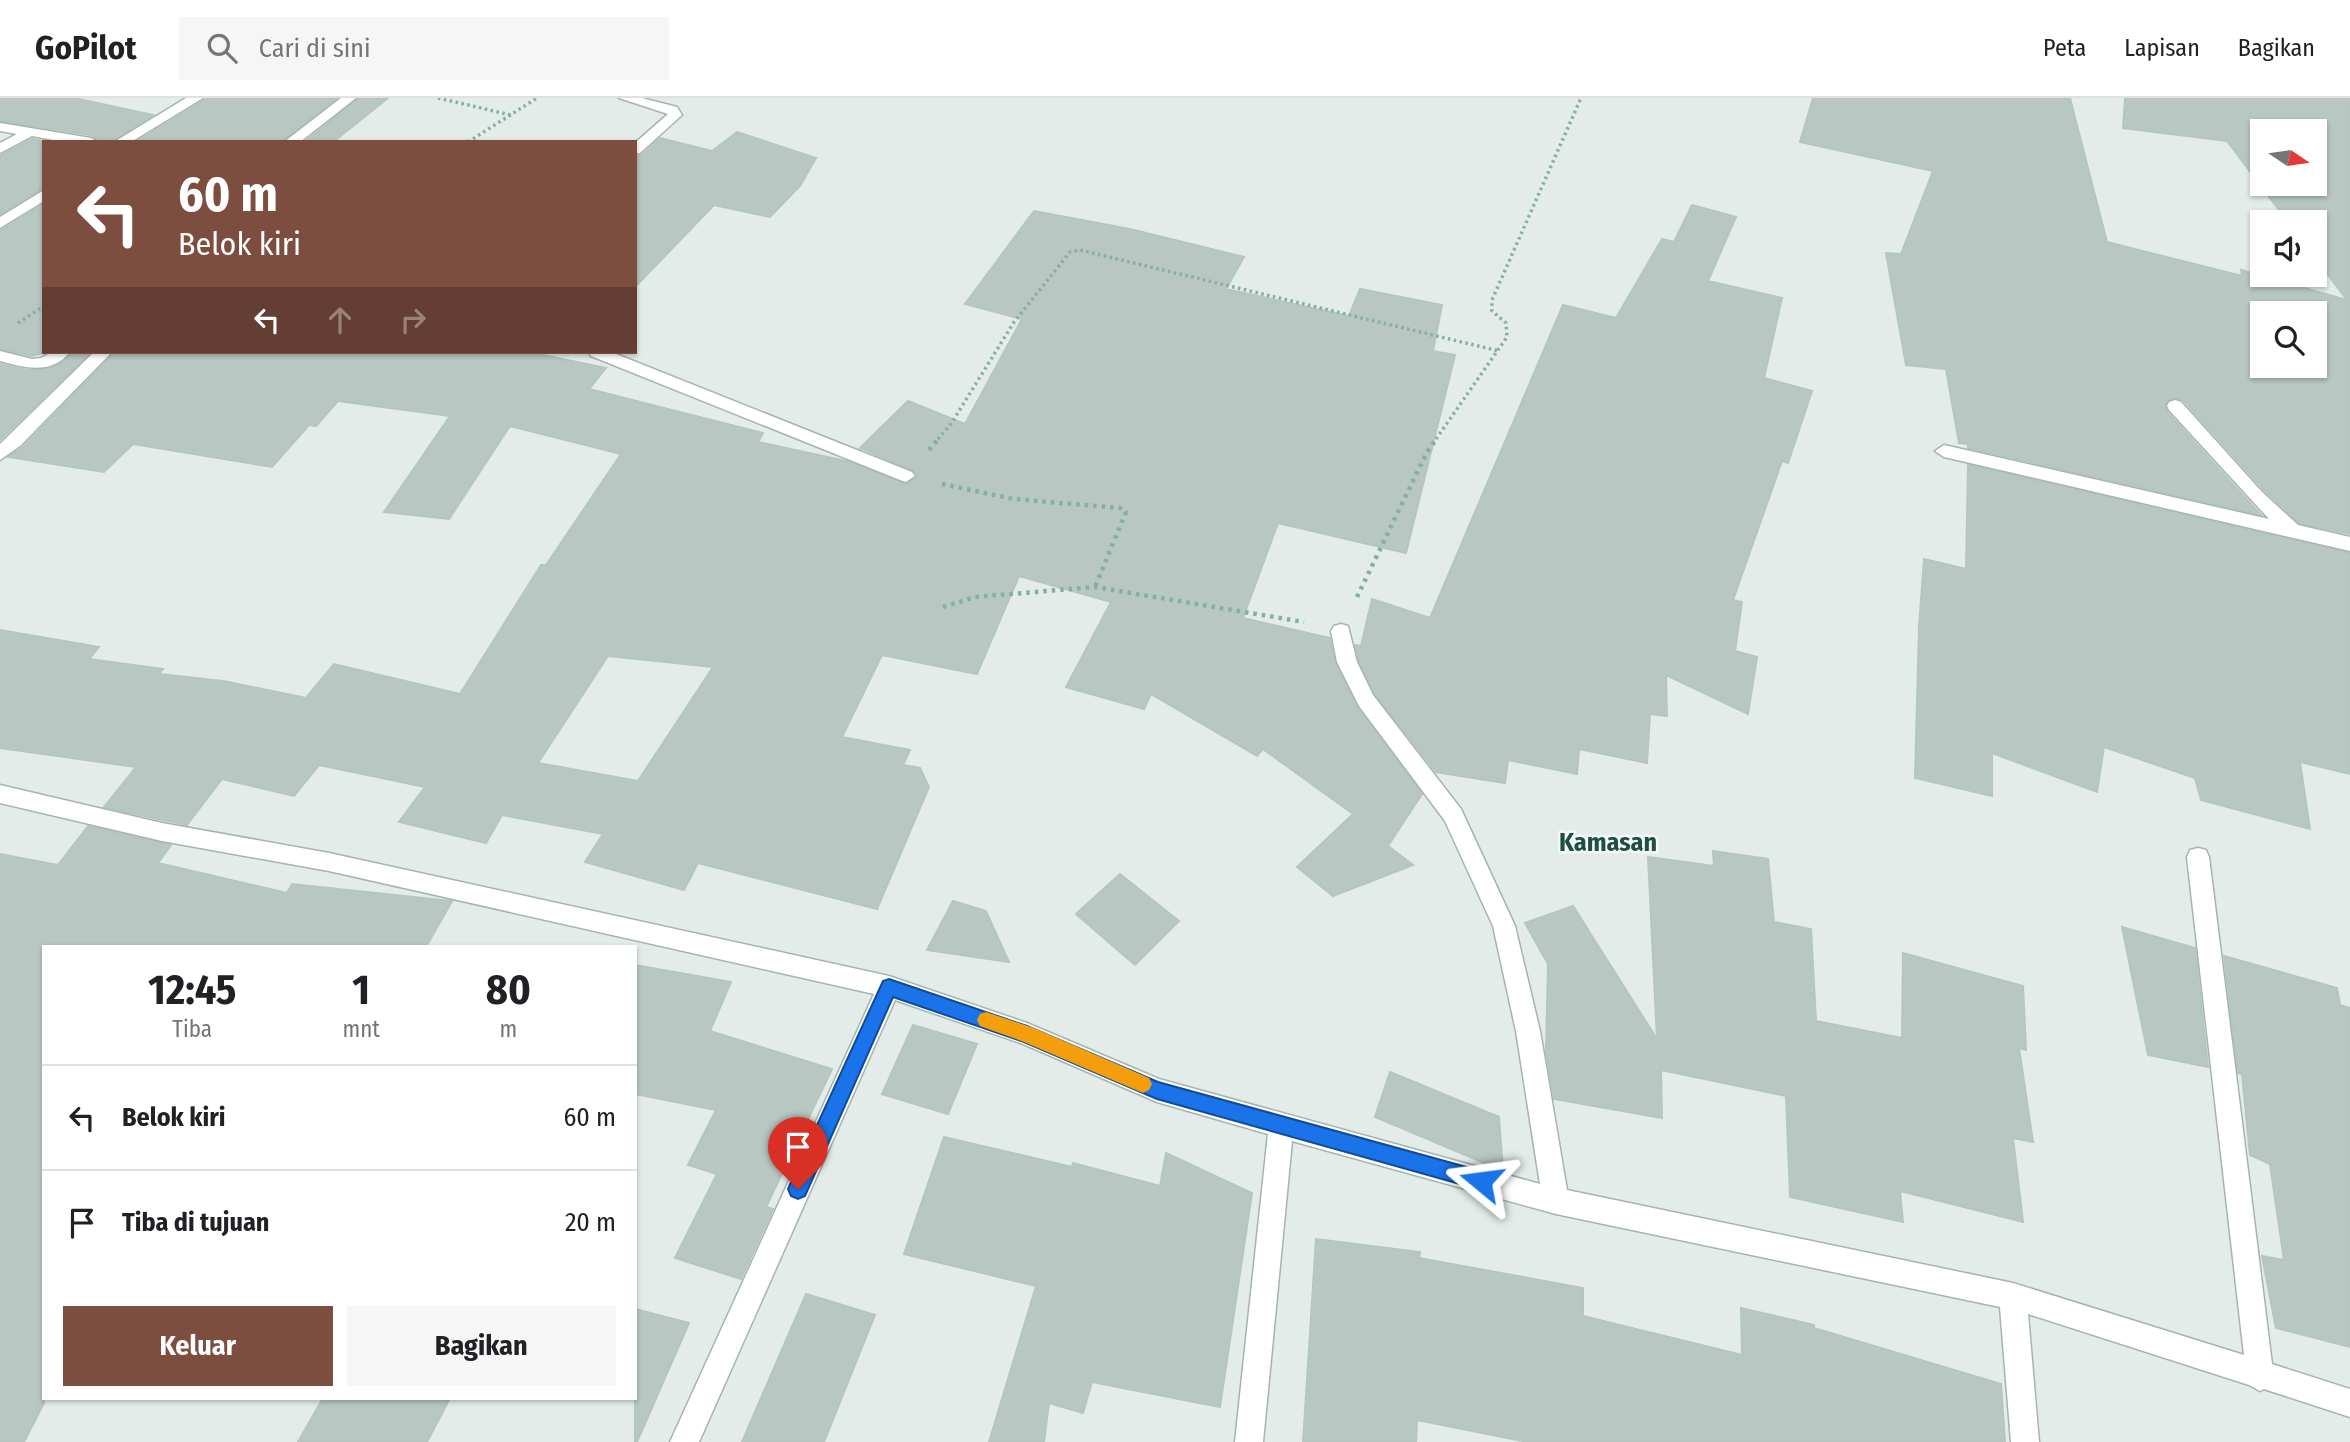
<!DOCTYPE html>
<html lang="id">
<style>
body{margin:0;font-family:"Fira Sans Condensed",sans-serif;background:#f6f6f6;color:#202124;height:100vh;display:flex;flex-direction:column;font-size:26px;white-space:nowrap}
*{box-sizing:border-box;margin:0}
p{font-size:23px;color:#757577}
.icon{flex:none;width:38px;height:38px;fill:none;stroke:currentColor;stroke-width:2;stroke-linecap:round;stroke-linejoin:round}
.map{position:relative;flex:1;overflow:hidden}
.details{position:absolute;left:42px;top:847px;width:595px;height:455px;display:flex;flex-direction:column;background:#fff;border-radius:0px;box-shadow:0 2px 5px #0004}
.details>*{flex:none}
.guide{position:absolute;left:42px;top:42px;width:595px;height:214px;border-radius:0px;box-shadow:0 2px 5px #0004;background:#7d4e3f;color:#fff;overflow:hidden}
.needle{width:46px;rotate:103deg}
.tools{position:absolute;left:2250px;top:21px;display:grid;gap:14px}
.tools a{display:grid;place-items:center;width:77px;height:77px;border-radius:0px;background:#fff;box-shadow:0 2px 5px #0004;font-size:35px}
.pin{position:absolute;display:grid;place-items:center;width:60px;height:60px;color:#fff;margin:-72px -30px;border-radius:50% 50% 50% 0;rotate:-45deg;box-shadow:0 0 7px #0007}
.pin .icon{rotate:45deg}
.me{position:absolute;width:77px;margin:-38px;rotate:286deg;stroke-linejoin:round;filter:drop-shadow(0 0 5px #0008)}
.turn{display:flex;align-items:center;gap:24px;height:147px;padding:0 21px;font-size:32px}
.turn .icon{width:91px;height:91px;stroke-width:2.5}
.turn b{display:block;font-size:49px;line-height:60px}
.lanes{display:flex;align-items:center;height:66px;padding:0 21px;background:#0003;justify-content:center;gap:35px;direction:ltr}
.lanes .off{opacity:.35}
.eta{display:flex;justify-content:space-evenly;align-items:center;height:119px;text-align:center}
.eta b{font-size:42px;font-weight:700;line-height:49px}
.action{display:flex;gap:14px;margin-top:auto;padding:14px 21px}
.action a{flex:1;height:80px;border-radius:0px;background:#7d4e3f;color:#fff;font-size:28px;font-weight:700;line-height:80px;text-align:center}
.action a+a{background:#f6f6f6;color:#202124}
ul{padding:0;list-style:none}
li{display:flex;align-items:center;gap:21px;height:105px;padding:0 21px;border-top:2px solid #e0e0e0}
li div{flex:1}
li b{display:block;font-size:26px}
li em{font-style:normal}
header{display:flex;align-items:center;gap:42px;box-sizing:border-box;height:98px;padding:0 35px;background:#fff;border-bottom:2px solid #e0e0e0}
header strong{font-size:33px}
nav{display:flex;gap:38px;margin-inline-start:auto;font-size:24px}
.search{width:490px;height:63px;background:#f6f6f6;display:flex;align-items:center;gap:18px;box-sizing:border-box;padding:0 24px;border-radius:0px;color:#757577;font-size:26px}
.map>svg:first-child{display:block}
.building{fill:#b8c7c1;stroke:#b5c6bf;stroke-width:2;fill-rule:evenodd}
.lines{fill:none;stroke-linecap:round;stroke-linejoin:round}
.minor-casing{stroke:#a6b4af;stroke-width:3}
.path-far1{stroke:#84afa2;stroke-width:3.5;stroke-dasharray:2.5 3.5;stroke-linecap:butt}
.path{stroke:#84afa2;stroke-width:4.5;stroke-dasharray:3.5 5;stroke-linecap:butt}
.minor{fill:#fff;fill-rule:evenodd}
.route{fill:#1a73e8;stroke:#114b97;stroke-width:2}
.slow{fill:#f59e0b}
.labels{text-anchor:middle;stroke-width:5;stroke-linejoin:round;paint-order:stroke}
.quarter-label{font-size:26px;font-weight:bold;fill:#1f4f44;stroke:#f3f9f6}
</style>
<header>
<strong>GoPilot</strong>
<div class="search"><svg class="icon" aria-label="search" viewBox="0 0 24 24"><circle cx="10" cy="10" r="6"/><path d="M15 15l6 6"/></svg>Cari di sini</div>
<nav><a>Peta</a><a>Lapisan</a><a>Bagikan</a></nav>
</header>
<div class="map">
<svg width="2350" height="1344" viewBox="0 0 2350 1344">
<rect width="100%" height="100%" fill="#e3ece8"/>
<g class="building">
<path d="M0 0H74L153 17 111 44H101L91 37 0 23Z"/>
<path d="M208 0H337L281 44H136Z"/>
<path d="M359 0H388L333 44H305Z"/>
<path d="M1813 0H2070L2107 144 2242 178 2241 172 2347 202 2315 160V124H2288L2227 43 2123 30 2125 0H2350V436L2299 425 2264 392 2183 302 2176 300 2167 303 2165 309 2167 314 2261 417 1968 350V346L1959 345 1946 271 1906 267 1886 155 1901 156 1933 73 1800 44ZM2263 33H2315V86H2263ZM2263 215H2315V268H2263Z"/>
<path d="M737 34 816 60 800 88 770 119 714 107 635 189V59L642 57 660 40 712 53Z"/>
<path d="M32 41 48 44H44V90L0 116V58Z"/>
<path d="M44 106V254H47L32 258 0 251V133Z"/>
<path d="M1692 107 1736 119 1708 183 1782 200 1764 280 1812 293 1788 365 1782 363 1733 502 1742 504 1735 553 1757 559 1748 616 1666 577 1667 618 1650 616 1647 665 1579 651 1577 676 1508 662 1505 685 1436 674 1375 596 1359 563 1355 547 1361 548 1372 501 1430 520 1563 207 1616 220 1662 141 1674 144Z"/>
<path d="M1034 113 1130 131 1244 159 1226 191 1349 218 1360 191 1442 207 1433 253 1455 257 1406 455 1278 425 1243 520 1330 540 1335 565 1357 609 1422 696 1388 748 1413 767 1333 798 1297 769 1353 716 1263 651 1257 658 1151 596 1144 611 1066 589 1111 504 1019 478 977 576 882 557 842 639 910 652 903 667 920 670 929 689 877 811 698 765 684 792 585 764 603 736 502 717 486 745 399 724 425 689 319 667 294 698 222 681 187 727 163 722 104 709 136 669 0 650V532L99 549 89 561 163 571 159 576 223 583 306 600 334 566 460 596 541 467H546L621 356 510 328 449 421 384 414 450 318 338 303 316 328 309 327 272 369 133 346 104 374 8 359 22 350 115 254H528L606 270 589 291 763 335 758 344 846 363 907 386 918 378 913 372 860 350 908 303 965 326 1022 221 965 206ZM608 558 713 569 638 683 538 665Z"/>
<path d="M73 254H91L0 342V266L28 272 47 271 64 264Z"/>
<path d="M1968 367 2350 455V676L2300 664 2310 731 2201 702 2195 680 2104 649 2097 694 1992 655V698L1915 680 1919 529 1924 461 1966 471Z"/>
<path d="M88 728 171 747 158 765 287 795 292 786 452 803 426 849H44V1305L24 1344H0V756L58 767Z"/>
<path d="M1713 753 1768 761 1774 824 1811 831 1816 923 1902 940 1903 855 2023 888 2026 952 2019 950 2033 1044 2013 1040 2023 1124 1900 1093 1903 1124 1790 1099 1786 998 1661 972 1662 1020 1554 1001 1546 953 1548 866 1525 825 1573 808 1657 941 1648 759 1714 768Z"/>
<path d="M1120 776 1179 823 1135 867 1076 816Z"/>
<path d="M953 803 986 813 1009 864 927 852Z"/>
<path d="M2122 829 2195 850 2208 969 2148 957Z"/>
<path d="M2224 858 2337 890 2340 907 2350 910V1249L2276 1230 2262 1158 2284 1162 2270 1066 2250 1057 2242 976 2238 975Z"/>
<path d="M635 867 731 884 710 933 832 971 766 1109 773 1111 741 1181 675 1160 717 1076 688 1067 716 1012 635 996Z"/>
<path d="M913 927 977 946 948 1016 882 996Z"/>
<path d="M1390 974 1499 1019 1503 1073 1375 1019Z"/>
<path d="M944 1039 1072 1069 1073 1065 1160 1088 1166 1055 1252 1095 1220 1309 1092 1284 1083 1315 1049 1305 1044 1344H989L1036 1188 904 1156Z"/>
<path d="M1316 1141 1420 1154 1419 1160 1583 1190V1218L1742 1257 1741 1210 1814 1227V1230L2001 1286 2005 1344H1527L1417 1322 1416 1344H1303Z"/>
<path d="M806 1196 875 1217 824 1344H742Z"/>
<path d="M635 1211 689 1225 637 1344H635Z"/>
<path d="M323 1300H450L427 1344H298Z"/>
</g>
<g class="lines">
<defs>
<g id="minor">
<path d="M186 0H203L131 44H114Z"/>
<path d="M341 0H356L300 44H284Z"/>
<path d="M619 0H642L677 9 682 17 640 55 635 56V45L668 16Z"/>
<path d="M0 25 91 40 98 44H64L32 38 0 55V45L17 36 0 33Z"/>
<path d="M44 92V103L0 130V119Z"/>
<path d="M0 253 32 261 41 260 52 254H70C52 277 25 270 0 263Z"/>
<path d="M94 254H112L20 348 0 362V346Z"/>
<path d="M589 254H611L912 374 915 378 906 384 900 382 591 258Z"/>
<path d="M2175 302 2181 304 2262 394 2298 427 2350 439V453L1944 359 1935 353 1944 347 2269 421 2169 312 2167 308 2169 304Z"/>
<path d="M1341 526 1348 528 1357 564 1373 597 1461 711 1515 828 1540 933 1567 1092 2013 1185 2244 1257 2187 759 2190 752 2198 750 2206 752 2209 759 2272 1266 2350 1291V1319L2264 1291 2260 1293 2249 1287 2028 1216 2039 1344H2011L2000 1209 1556 1116 1292 1043 1263 1344H1235L1268 1036 1157 1004 1023 946 895 902 699 1344H670L874 896 329 773 162 743 0 705V687L162 725 329 755 889 878 1027 925 1159 981 1540 1086 1516 933 1493 828 1445 723 1359 608 1337 564 1331 533 1334 528Z"/>
</g>
</defs>
<use href="#minor" class="minor-casing"/>
<g class="path-far1">
<path d="M438 0 511 17"/>
<path d="M468 44 537 0"/>
<path d="M18 225 44 208"/>
<path d="M938 341 951 326 1014 224 1070 154 1080 152 1499 253"/>
<path d="M1436 341 1507 239 1506 225 1492 213V202L1581 0"/>
</g>
<g class="path">
<path d="M929 352 939 340"/>
<path d="M942 386 1013 401 1120 410 1126 414 1095 489"/>
<path d="M1357 499 1427 354 1437 340"/>
<path d="M943 509 975 499 1095 489 1304 524"/>
</g>
<use href="#minor" class="minor"/>
</g>
<path class="route" d="M889 881 1027 928 1158 984 1481 1073 1488 1076 1491 1083 1488 1090 1481 1092 1157 1001 1024 944 893 899 805 1098 798 1101 791 1098 788 1091 791 1084 883 883Z"/>
<path class="slow" d="M986 914 1034 930 1149 980 1152 986 1149 992 1143 995 1024 944 980 928 977 922 980 916Z"/>
<g class="labels">
<g class="quarter-label">
<text x="1608" y="753">Kamasan</text>
</g>
</g>
</svg>
<div class="tools">
<a><svg class="needle" viewBox="-14 -14 28 28"><path d="M0-13l5 13h-10z" fill="#e53935"/><path d="M0 13l5-13h-10z" fill="#757577"/></svg></a>
<a><svg class="icon" aria-label="sound" viewBox="0 0 24 24"><path d="M4 9h4l5-4v14l-5-4H4zM17 9q2 3 0 6"/></svg></a>
<a><svg class="icon" aria-label="search" viewBox="0 0 24 24"><circle cx="10" cy="10" r="6"/><path d="M15 15l6 6"/></svg></a>
</div>
<div class="pin" style="left:798px;top:1091px;background:#d93025"><svg class="icon" aria-label="arrive" viewBox="0 0 24 24"><path d="M6 21V4h12l-3 4 3 4H6"/></svg></div>
<svg class="me" style="left:1481px;top:1083px" viewBox="-20 -20 40 40"><path d="M0-17L14 15 0 8-14 15z" fill="#1a73e8" stroke="#fff" stroke-width="4"/></svg>
<div class="guide">
<div class="turn"><svg class="icon" aria-label="left" viewBox="0 0 24 24"><path d="M17 20v-9H6M10 6l-5 5 5 5"/></svg><div><b>60 m</b>Belok kiri</div></div>
<div class="lanes"><svg class="icon" aria-label="left" viewBox="0 0 24 24"><path d="M17 20v-9H6M10 6l-5 5 5 5"/></svg><svg class="icon off" aria-label="ahead" viewBox="0 0 24 24"><path d="M12 20V5M6 11l6-6 6 6"/></svg><svg class="icon off" aria-label="right" viewBox="0 0 24 24"><path d="M7 20v-9h11M14 6l5 5-5 5"/></svg></div>
</div>
<section class="details">
<div class="eta">
<div><b>12:45</b><p>Tiba</p></div>
<div><b>1</b><p>mnt</p></div>
<div><b>80</b><p>m</p></div>
</div>
<ul>
<li><svg class="icon" aria-label="left" viewBox="0 0 24 24"><path d="M17 20v-9H6M10 6l-5 5 5 5"/></svg><div><b>Belok kiri</b></div><em>60 m</em></li>
<li><svg class="icon" aria-label="arrive" viewBox="0 0 24 24"><path d="M6 21V4h12l-3 4 3 4H6"/></svg><div><b>Tiba di tujuan</b></div><em>20 m</em></li>
</ul>
<div class="action"><a>Keluar</a><a>Bagikan</a></div>
</section>
</div>
